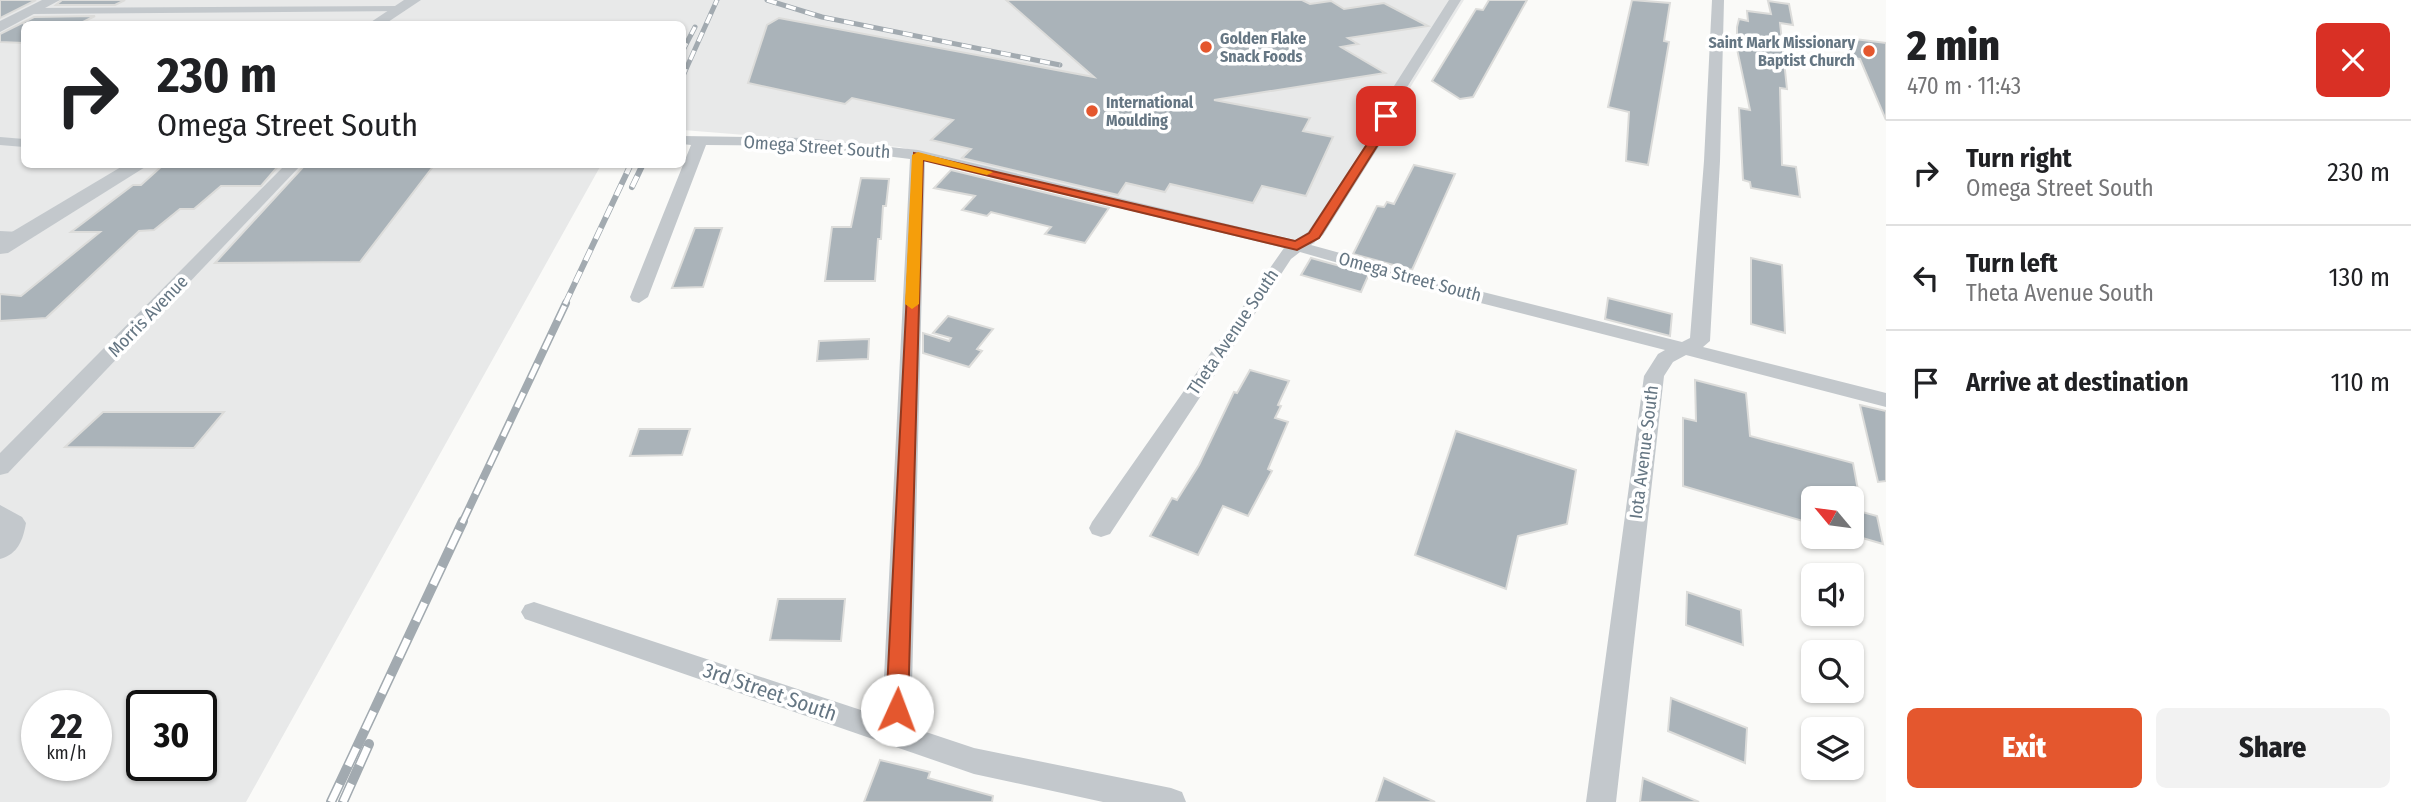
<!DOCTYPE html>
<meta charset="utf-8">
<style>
body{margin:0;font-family:"Fira Sans Condensed",sans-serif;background:#f2f2f2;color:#202124;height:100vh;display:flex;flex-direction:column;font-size:26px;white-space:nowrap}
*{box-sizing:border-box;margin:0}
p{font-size:23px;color:#757577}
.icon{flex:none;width:38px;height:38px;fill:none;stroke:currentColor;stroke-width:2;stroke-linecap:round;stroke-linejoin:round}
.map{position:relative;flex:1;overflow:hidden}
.sheet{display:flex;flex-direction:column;background:#fff;width:525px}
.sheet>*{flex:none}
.hud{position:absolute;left:21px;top:21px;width:665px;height:147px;border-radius:10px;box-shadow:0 2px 5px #0004;background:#fff;color:#202124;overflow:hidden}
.needle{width:46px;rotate:299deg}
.tools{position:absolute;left:1801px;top:486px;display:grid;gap:14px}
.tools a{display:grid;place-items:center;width:63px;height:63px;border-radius:10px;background:#fff;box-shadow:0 2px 5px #0004;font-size:35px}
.speed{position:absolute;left:21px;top:690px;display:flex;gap:14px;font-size:35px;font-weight:700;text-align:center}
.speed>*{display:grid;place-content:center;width:91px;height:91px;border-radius:50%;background:#fff;box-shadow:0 2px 5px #0004;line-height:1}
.speed small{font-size:18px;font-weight:400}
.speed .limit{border:4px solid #111;border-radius:10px;background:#fff;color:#111}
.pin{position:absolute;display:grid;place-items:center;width:60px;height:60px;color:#fff;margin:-30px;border-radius:14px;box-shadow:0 4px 10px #0006}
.me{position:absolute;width:77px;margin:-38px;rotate:2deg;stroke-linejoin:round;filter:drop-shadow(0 0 5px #0008)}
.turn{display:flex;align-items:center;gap:24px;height:147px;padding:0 21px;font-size:32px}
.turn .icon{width:91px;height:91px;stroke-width:2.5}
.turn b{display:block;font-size:49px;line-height:60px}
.round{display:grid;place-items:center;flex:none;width:74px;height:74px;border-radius:10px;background:#f2f2f2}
.summary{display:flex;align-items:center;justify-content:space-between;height:119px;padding:0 21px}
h1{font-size:42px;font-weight:800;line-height:52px}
.cta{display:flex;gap:14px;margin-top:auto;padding:14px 21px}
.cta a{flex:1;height:80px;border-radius:10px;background:#e4572e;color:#fff;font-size:28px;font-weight:800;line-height:80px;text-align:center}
.cta a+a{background:#f2f2f2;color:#202124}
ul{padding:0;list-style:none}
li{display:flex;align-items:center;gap:21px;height:105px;padding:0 21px;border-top:2px solid #e0e0e0}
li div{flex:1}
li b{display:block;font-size:26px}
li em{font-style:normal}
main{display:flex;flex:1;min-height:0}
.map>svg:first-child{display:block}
.built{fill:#e8e9e9;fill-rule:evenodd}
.building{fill:#aab3b9;stroke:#dcdcda;stroke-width:2}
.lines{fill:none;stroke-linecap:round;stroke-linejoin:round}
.minor{fill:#c3c8cc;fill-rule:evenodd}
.tertiary{fill:#c3c8cc;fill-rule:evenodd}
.rail-far3-casing{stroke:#a2aab0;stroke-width:5}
.rail-far2-casing{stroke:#a2aab0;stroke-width:6}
.rail-far1-casing{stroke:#a2aab0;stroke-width:8}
.rail-casing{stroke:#a2aab0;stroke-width:10}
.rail-far3{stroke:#fff;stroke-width:3.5;stroke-dasharray:10;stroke-linecap:butt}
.rail-far2{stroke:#fff;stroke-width:4.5;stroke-dasharray:12;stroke-linecap:butt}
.rail-far1{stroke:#fff;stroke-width:5;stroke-dasharray:16;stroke-linecap:butt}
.rail{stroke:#fff;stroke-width:7;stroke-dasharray:20;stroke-linecap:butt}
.route{fill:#e4572e;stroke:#94391e;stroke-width:2}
.slow{fill:#f59e0b}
.poi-dot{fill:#e4572e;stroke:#fff;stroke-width:2.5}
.labels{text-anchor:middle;stroke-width:7;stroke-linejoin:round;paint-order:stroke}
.far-poi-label{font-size:16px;font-weight:bold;fill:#657683;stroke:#fff;text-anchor:start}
.street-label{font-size:18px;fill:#657683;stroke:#fff}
.near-street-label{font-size:21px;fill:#657683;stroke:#fff}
</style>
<main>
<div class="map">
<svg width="1886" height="802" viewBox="0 0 1886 802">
<rect width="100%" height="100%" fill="#fafaf8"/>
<path class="built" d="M0 0H1464L1314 244 899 147 683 130 682 24H24V164L601 165 246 802H0ZM37 705H96V765H37ZM142 705H201V765H142Z"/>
<g class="building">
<path d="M0 0H36L0 18Z"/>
<path d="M62 0H125L115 5H56Z"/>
<path d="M1006 0H1302L1310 4 1331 1 1344 9 1384 3 1428 26 1348 38 1358 44 1341 47 1385 73 1214 100 1310 118 1303 131 1333 137 1306 196 1262 186 1253 203 1170 184 1165 192 1126 183 1118 195 962 158 971 149 931 140 953 120 852 98 845 104 748 83 767 25 779 18 1094 77Z"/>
<path d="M1489 0H1527L1473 97 1460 99 1432 81 1476 9 1483 10Z"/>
<path d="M1632 0 1670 3 1664 41 1669 42 1648 165 1626 161 1629 112 1608 107Z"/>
<path d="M1768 1 1789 4 1793 25 1780 23 1787 89 1780 88 1782 165 1796 167 1800 197 1751 188 1750 182 1743 180 1739 108 1750 110 1737 49V27L1739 19 1748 21 1747 11 1771 14Z"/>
<path d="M95 16 79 24H24V43L0 42V34L34 17Z"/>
<path d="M1847 38 1886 43V120L1860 59 1853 58Z"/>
<path d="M280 164 261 186H221L194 209H180L154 230 139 231 46 318 0 321V294L21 296 100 232H71L133 185H141L163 165Z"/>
<path d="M435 164 360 262 215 263 304 166Z"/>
<path d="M1414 165 1455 174 1412 270 1353 254 1377 206 1384 207 1387 202 1394 204Z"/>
<path d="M951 170 1109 208 1085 243 1045 234 1051 227 991 212 987 216 962 210 975 196 934 188Z"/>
<path d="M861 178 889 179 886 206H883L881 239H878L875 281H825L832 227H851Z"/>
<path d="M695 228H722L703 287 672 288Z"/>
<path d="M1311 258 1369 274 1361 292 1301 275Z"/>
<path d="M1751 258 1782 265 1785 333 1751 324Z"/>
<path d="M1608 298 1672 314 1670 336 1605 319Z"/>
<path d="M948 316 993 329 977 349 982 351 969 367 923 353V333L949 341 951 338 933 333Z"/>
<path d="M869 339 868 359 817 361 819 341Z"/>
<path d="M1250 370 1289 381 1278 405 1281 406 1275 418 1288 422 1268 469 1272 471 1248 516 1223 506 1198 555 1150 536 1172 498 1177 500 1199 465 1234 392 1237 393Z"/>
<path d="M1695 380 1746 393 1750 436 1853 463 1862 512 1877 516 1883 544 1852 535V499H1813V524L1683 486V418L1696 421Z"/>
<path d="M1860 405 1886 411V481L1878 482Z"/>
<path d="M103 412H224L194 448 65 447Z"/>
<path d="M639 429H690L682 455 630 456Z"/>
<path d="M1456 431 1576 470 1567 524 1518 536 1506 589 1415 555Z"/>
<path d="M1687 592 1741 610 1743 645 1686 625Z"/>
<path d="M778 599H845L841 641 770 640Z"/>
<path d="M1671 698 1747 728 1745 763 1668 731Z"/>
<path d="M880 760 930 772 928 778 993 796 992 802H864Z"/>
<path d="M1384 778 1435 802H1376Z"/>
<path d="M1643 778 1699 802H1640Z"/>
</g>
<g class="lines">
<g class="minor">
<path d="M1449 0H1461L1401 97 1386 135 1323 235 1311 245 1471 289 1682 342 1690 338 1704 161 1712 0H1724L1720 161 1710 341 1703 347 1886 393V407L1686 355 1673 362 1664 376 1616 802H1586L1644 376 1658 354 1665 350 1457 297 1300 252 1291 259 1110 534 1101 537 1092 534 1089 528 1092 522 1284 248 925 161 911 727 974 748 1171 788 1182 792 1186 802H1103L974 774 525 619 521 612 525 605 534 602 882 717 910 159 806 146 706 145 648 297 639 303 632 301 630 297 691 145 682 144V136L806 138 918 150 1295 240 1308 232 1372 135 1387 97Z"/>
<path d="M401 6 405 7V11L32 14 26 11 32 8Z"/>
<path d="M0 137 24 139V147L0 145Z"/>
<path d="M286 164H302L8 473 0 475V453Z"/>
<path d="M0 231 19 232 28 237 19 242 0 241Z"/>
<path d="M0 505 22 517 26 523C23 540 18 554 0 559Z"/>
</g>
<g class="tertiary">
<path d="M42 0H60L0 32V21Z"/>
<path d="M404 0H421L385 24H368Z"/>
<path d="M126 164H150L8 253 0 254V239Z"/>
</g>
<defs>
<g id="rail-far3">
<path d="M767 0 822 17 1060 65"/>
<path d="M682 52 695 27"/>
<path d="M682 78 717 0"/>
</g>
<g id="rail-far2">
<path d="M632 187 643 164"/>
<path d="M565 304 631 164"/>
</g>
<path id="rail-far1" d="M462 523 566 303"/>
<g id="rail">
<path d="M331 802 463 521"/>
<path d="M343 802 369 744"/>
</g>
</defs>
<use href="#rail-far3" class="rail-far3-casing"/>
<use href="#rail-far2" class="rail-far2-casing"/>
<use href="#rail-far1" class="rail-far1-casing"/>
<use href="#rail" class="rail-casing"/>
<use href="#rail-far3" class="rail-far3"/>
<use href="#rail-far2" class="rail-far2"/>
<use href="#rail-far1" class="rail-far1"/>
<use href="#rail" class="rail"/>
</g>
<path class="route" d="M1386 113 1392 116 1384 135 1319 238 1297 250 923 160 908 710 905 716 897 719 890 716 886 710 914 153 1295 241 1309 233 1373 135 1381 116Z"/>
<path class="slow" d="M918 152 993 172 987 175 923 160 919 304 912 309 905 304 912 155Z"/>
<g class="poi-dot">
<circle cx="1206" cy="47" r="7"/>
<circle cx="1869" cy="51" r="7"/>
<circle cx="1092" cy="111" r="7"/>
</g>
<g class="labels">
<g class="far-poi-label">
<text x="1220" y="44">Golden Flake<tspan x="1220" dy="18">Snack Foods</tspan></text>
<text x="1855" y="48" text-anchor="end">Saint Mark Missionary<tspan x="1855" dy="18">Baptist Church</tspan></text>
<text x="1106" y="108">International<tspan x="1106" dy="18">Moulding</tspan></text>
</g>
<g class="street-label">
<text transform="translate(817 147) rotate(4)" y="6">Omega Street South</text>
<text transform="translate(1410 277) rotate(15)" y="6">Omega Street South</text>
<text transform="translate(148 316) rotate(-46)" y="6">Morris Avenue</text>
<text transform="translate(1233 332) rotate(-56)" y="6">Theta Avenue South</text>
<text transform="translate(1644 452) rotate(-83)" y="6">Iota Avenue South</text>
</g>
<g class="near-street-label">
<text transform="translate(770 692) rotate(19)" y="7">3rd Street South</text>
</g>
</g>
</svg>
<div class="tools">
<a><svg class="needle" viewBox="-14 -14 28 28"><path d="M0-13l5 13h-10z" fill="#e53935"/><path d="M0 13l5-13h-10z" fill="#757577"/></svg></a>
<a><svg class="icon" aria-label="sound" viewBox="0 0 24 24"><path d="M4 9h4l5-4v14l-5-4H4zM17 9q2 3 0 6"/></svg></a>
<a><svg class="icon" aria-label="search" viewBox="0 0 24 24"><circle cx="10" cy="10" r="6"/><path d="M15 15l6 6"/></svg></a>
<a><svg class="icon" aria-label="layers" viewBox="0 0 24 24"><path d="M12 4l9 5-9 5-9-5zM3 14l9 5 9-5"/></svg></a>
</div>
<div class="speed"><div>22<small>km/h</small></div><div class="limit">30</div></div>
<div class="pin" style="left:1386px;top:116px;background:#d93025"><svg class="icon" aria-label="arrive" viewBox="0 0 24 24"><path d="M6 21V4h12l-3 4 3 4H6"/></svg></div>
<svg class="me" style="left:897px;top:710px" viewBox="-20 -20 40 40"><circle r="19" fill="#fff"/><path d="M0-13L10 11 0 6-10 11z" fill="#e4572e"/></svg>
<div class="hud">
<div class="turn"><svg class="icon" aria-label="right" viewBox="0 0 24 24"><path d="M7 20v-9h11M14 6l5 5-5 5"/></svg><div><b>230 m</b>Omega Street South</div></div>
</div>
</div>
<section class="sheet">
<div class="summary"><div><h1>2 min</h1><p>470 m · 11:43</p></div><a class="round" style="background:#d93025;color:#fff"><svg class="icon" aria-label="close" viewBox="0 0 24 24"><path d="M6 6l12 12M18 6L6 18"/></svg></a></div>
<ul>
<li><svg class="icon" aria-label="right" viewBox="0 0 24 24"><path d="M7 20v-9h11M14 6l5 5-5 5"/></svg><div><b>Turn right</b><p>Omega Street South</p></div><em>230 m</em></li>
<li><svg class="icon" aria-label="left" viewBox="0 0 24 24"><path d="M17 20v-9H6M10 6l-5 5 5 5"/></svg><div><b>Turn left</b><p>Theta Avenue South</p></div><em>130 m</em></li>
<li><svg class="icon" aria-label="arrive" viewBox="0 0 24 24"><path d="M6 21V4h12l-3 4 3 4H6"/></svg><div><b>Arrive at destination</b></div><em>110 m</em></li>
</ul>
<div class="cta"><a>Exit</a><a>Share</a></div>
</section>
</main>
